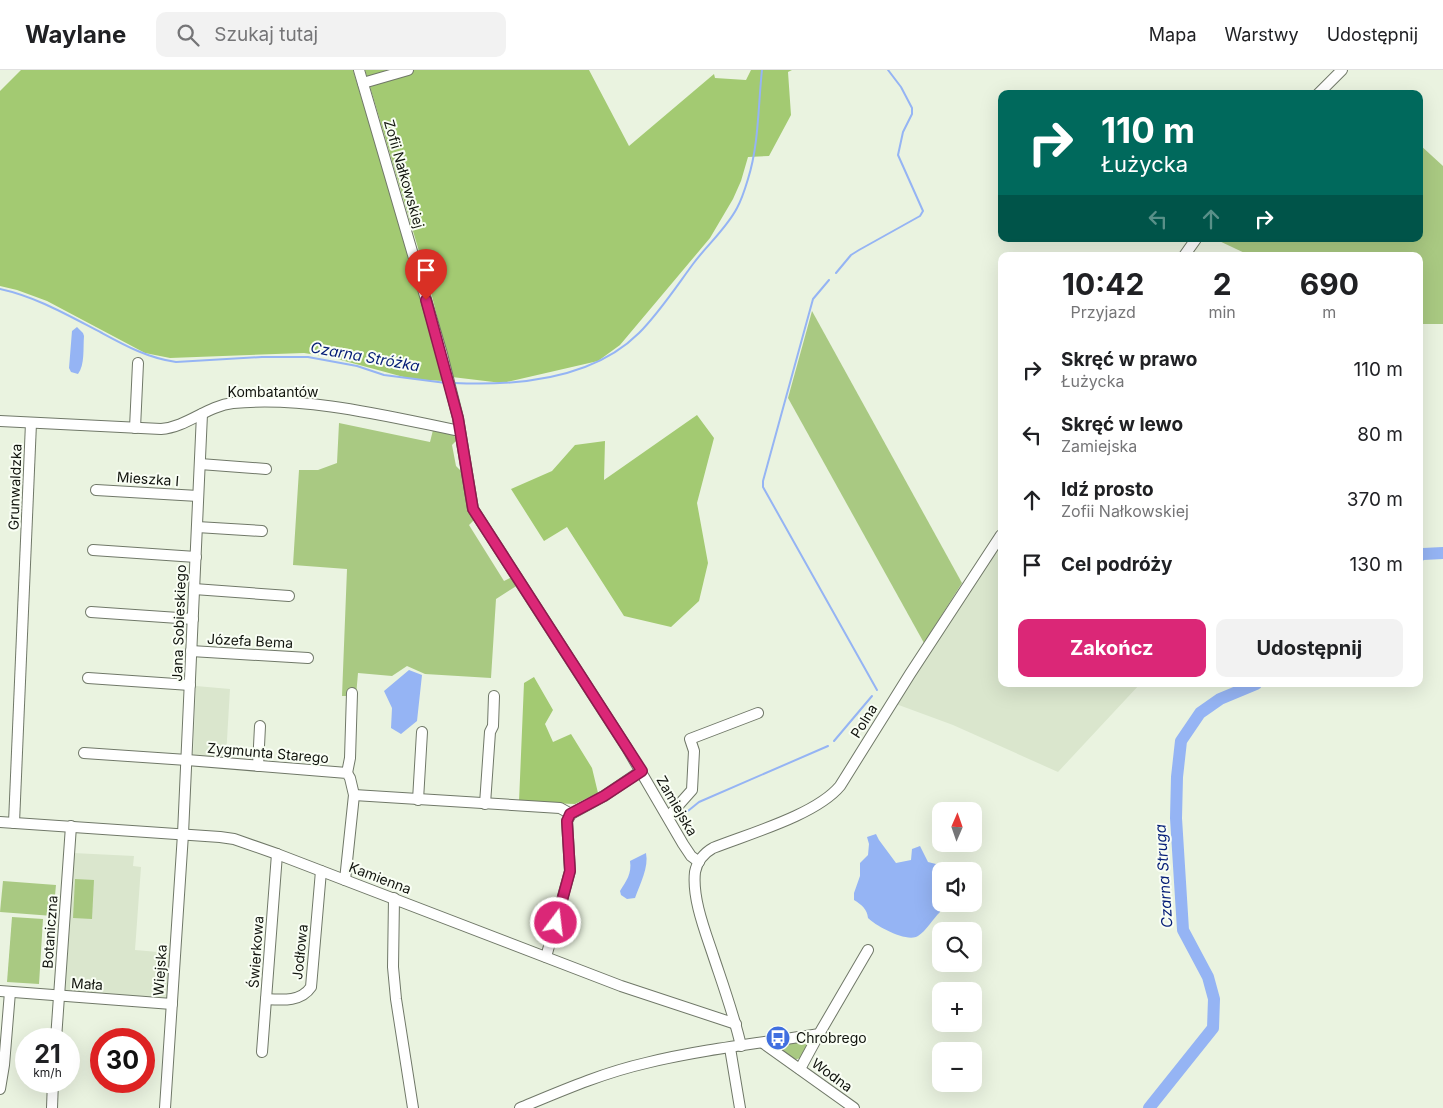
<!DOCTYPE html>
<html lang="pl">
<meta charset="utf-8">
<style>
body{margin:0;font-family:Inter,sans-serif;background:#f2f2f2;color:#202124;height:100vh;display:flex;flex-direction:column;font-size:19px;white-space:nowrap}
*{box-sizing:border-box;margin:0}
p{font-size:16px;color:#757577}
.icon{flex:none;width:28px;height:28px;fill:none;stroke:currentColor;stroke-width:2;stroke-linecap:round;stroke-linejoin:round}
.map{position:relative;flex:1;overflow:hidden}
.side{position:absolute;left:998px;top:182px;width:425px;height:435px;display:flex;flex-direction:column;background:#fff;border-radius:10px;box-shadow:0 5px 20px #0002}
.side>*{flex:none}
.guide{position:absolute;left:998px;top:20px;width:425px;height:152px;border-radius:10px;box-shadow:0 5px 20px #0002;background:#00695c;color:#fff;overflow:hidden}
.needle{width:32px;rotate:2deg}
.tools{position:absolute;left:932px;top:732px;display:grid;gap:10px}
.tools a{display:grid;place-items:center;width:50px;height:50px;border-radius:10px;background:#fff;box-shadow:0 5px 20px #0002;font-size:25px}
.speed{position:absolute;left:15px;top:958px;display:flex;gap:10px;font-size:25px;font-weight:700;text-align:center}
.speed>*{display:grid;place-content:center;width:65px;height:65px;border-radius:50%;background:#fff;box-shadow:0 5px 20px #0002;line-height:1}
.speed small{font-size:12px;font-weight:400}
.speed .limit{border:8px solid #d22;background:#fff;color:#111}
.pin{position:absolute;display:grid;place-items:center;width:42px;height:42px;color:#fff;margin:-51px -21px;border-radius:50% 50% 50% 0;rotate:-45deg;box-shadow:0 0 5px #0007}
.pin .icon{rotate:45deg}
.me{position:absolute;width:55px;margin:-28px;rotate:15deg;stroke-linejoin:round;filter:drop-shadow(0 0 4px #0008)}
.turn{display:flex;align-items:center;gap:18px;height:105px;padding:0 20px;font-size:22px}
.turn .icon{width:65px;height:65px;stroke-width:2.5}
.turn b{display:block;font-size:35px;line-height:42px}
.lanes{display:flex;align-items:center;height:48px;padding:0 20px;background:#0003;justify-content:center;gap:25px;direction:ltr}
.lanes .off{opacity:.35}
.eta{display:flex;justify-content:space-evenly;align-items:center;height:85px;text-align:center}
.eta b{font-size:30px;font-weight:700;line-height:35px}
.button{display:flex;gap:10px;margin-top:auto;padding:10px 20px}
.button a{flex:1;height:58px;border-radius:10px;background:#db2777;color:#fff;font-size:20px;font-weight:700;line-height:58px;text-align:center}
.button a+a{background:#f2f2f2;color:#202124}
ul{padding:0;list-style:none}
li{display:flex;align-items:center;gap:15px;height:65px;padding:0 20px}
li div{flex:1}
li b{display:block;font-size:19px}
li em{font-style:normal}
header{display:flex;align-items:center;gap:30px;box-sizing:border-box;height:70px;padding:0 25px;background:#fff;border-bottom:1px solid #e0e0e0}
header strong{font-size:24px}
nav{display:flex;gap:28px;margin-inline-start:auto;font-size:18px}
.search{width:350px;height:45px;background:#f2f2f2;display:flex;align-items:center;gap:12px;box-sizing:border-box;padding:0 18px;border-radius:10px;color:#757577;font-size:19px}
.map>svg:first-child{display:block}
.built{fill:#dae6cd}
.green{fill:#a9c982}
.forest{fill:#a3ca72}
.water{fill:#95b4f4}
.lines{fill:none;stroke-linecap:round;stroke-linejoin:round}
.stream{stroke:#95b4f4;stroke-width:2}
.river{stroke:#95b4f4;stroke-width:12}
.minor-casing{stroke:#707868;stroke-width:12}
.minor{stroke:#fff;stroke-width:10}
.route-casing{stroke:#8e194d;stroke-width:12}
.route{stroke:#db2777;stroke-width:9}
.labels{text-anchor:middle;stroke-width:4;stroke-linejoin:round;paint-order:stroke}
.street-label{font-size:14px;fill:#10130d;stroke:#f9fef4}
.poi-label{font-size:14px;fill:#10130d;stroke:#f9fef4;text-anchor:start}
.water-label{font-size:15px;font-style:italic;fill:#041d76;stroke:#f9fef4}
</style>
<header>
<strong>Waylane</strong>
<div class="search"><svg class="icon" aria-label="search" viewBox="0 0 24 24"><circle cx="10" cy="10" r="6"/><path d="M15 15l6 6"/></svg>Szukaj tutaj</div>
<nav><a>Mapa</a><a>Warstwy</a><a>Udostępnij</a></nav>
</header>
<div class="map">
<svg width="1443" height="1038" viewBox="0 0 1443 1038">
<rect width="100%" height="100%" fill="#eaf3e0"/>
<g class="built">
<path d="M1001 474V614H1140L1058 702 953 655 896 634Z"/>
<path d="M196 616 230 619 226 687 193 685Z"/>
<path d="M73 783 134 786 133 796 141 797 135 880 170 883 167 932 64 925Z"/>
</g>
<g class="green">
<path d="M1419 74 1443 96V254H1419V186H1251L1215 169H1419Z"/>
<path d="M812 241 962 513 924 573 788 328Z"/>
<path d="M339 353 430 372 433 360 454 364 456 371 452 375 456 396 463 403 475 449 469 455 504 511 512 507 518 515 496 529 491 608 425 604 407 596 392 606 358 603 356 626H342L347 499 293 495 299 400H318L337 393Z"/>
<path d="M75 809 94 810 92 849 73 848Z"/>
<path d="M3 811 56 815 53 846 0 842Z"/>
<path d="M12 847 43 849 39 914 7 912Z"/>
<path d="M804 971 807 973 809 977 802 988 792 990 781 981 783 975Z"/>
</g>
<g class="forest">
<path d="M21 0H353L421 226 443 311 411 309 330 287 304 283 170 288 145 283 47 231 17 220 0 216V21Z"/>
<path d="M365 0H589L629 76 714 4 715 8 746 10 751 0H792L788 2 791 45 769 86 748 87 741 111 733 129 710 168 620 275 598 291 502 313 452 307 430 218Z"/>
<path d="M697 345 714 368 697 433 708 493 699 531 671 557 624 546 567 457 544 471 511 419 552 401 575 375 605 371 604 410Z"/>
<path d="M534 607 553 640 545 654 553 672 571 664 592 698 598 723 575 734 519 732 524 613Z"/>
</g>
<g class="water">
<path d="M77 257 83 263 84 266C83 278 85 295 78 304L71 302 69 298 72 261Z"/>
<path d="M409 600 422 605 417 651 401 664 391 658 392 638 384 621Z"/>
<path d="M876 764 879 770 896 793 911 790 912 779 920 776 928 792 940 795V842C933 849 926 861 918 866 907 873 876 856 868 848 867 839 862 835 854 830V823L860 806V793L868 785 869 774 867 767Z"/>
<path d="M646 783C649 797 640 814 635 828L627 829 621 825 620 821C626 811 632 804 630 791Z"/>
</g>
<g class="lines">
<g class="stream">
<path d="M836 203 851 185 859 180 920 146 923 141 898 85 903 62 912 44V38L901 17 888 0"/>
<path d="M829 210 813 229 763 411V417L877 620"/>
<path d="M0 219C37 227 69 246 102 263 126 276 148 288 176 292L262 287H308L357 296 384 305 446 313"/>
<path d="M454 313C516 316 592 310 639 263 659 243 676 217 693 194 707 175 726 159 737 138 742 129 745 119 748 109 759 74 758 36 762 0"/>
<path d="M834 671 872 626"/>
<path d="M683 745 699 732 828 676"/>
</g>
<g class="river">
<path d="M1419 486 1423 484 1443 483"/>
<path d="M1149 1038 1213 958 1214 929 1208 907 1183 860 1176 748 1177 707 1181 671 1200 643 1220 629 1256 614"/>
</g>
<defs>
<g id="minor">
<path d="M359 0 442 284 458 348 473 439 627 678 683 774 691 786 699 792"/>
<path d="M363 13 408 0"/>
<path d="M1318 24 1342 0"/>
<path d="M1184 186 1196 169"/>
<path d="M0 351 161 359C187 357 207 336 233 333 308 326 386 346 460 361"/>
<path d="M135 358 138 293"/>
<path d="M200 394 266 399"/>
<path d="M96 420 198 426"/>
<path d="M197 457 262 461"/>
<path d="M93 480 196 487"/>
<path d="M194 519 289 526"/>
<path d="M91 542 193 549"/>
<path d="M191 581 308 588"/>
<path d="M88 608 190 615"/>
<path d="M84 683 187 690 347 703 350 708 354 725 345 810"/>
<path d="M258 696 260 656"/>
<path d="M347 703 350 688 352 623"/>
<path d="M354 725 560 738 571 744"/>
<path d="M418 730 422 662"/>
<path d="M485 734 490 662 493 656 494 626"/>
<path d="M668 747 692 720 694 681 690 669 758 643"/>
<path d="M0 752 220 767 234 769 277 784 621 916 736 954"/>
<path d="M14 753 31 353"/>
<path d="M394 828 393 897 396 929 413 1038"/>
<path d="M546 887 570 801 567 751 571 744 604 726 641 701"/>
<path d="M0 921 172 934"/>
<path d="M266 929C282 930 301 932 311 917L321 801"/>
<path d="M56 969 71 756"/>
<path d="M763 973 854 1038"/>
<path d="M741 976C734 945 723 915 713 885 705 861 692 828 695 802 697 792 704 783 713 778 748 764 816 745 840 716L910 604 1001 465"/>
<path d="M730 978 740 1038"/>
<path d="M262 982 277 784"/>
<path d="M800 999 819 964"/>
<path d="M0 1019 4 995 10 922"/>
<path d="M52 1038 53 1011"/>
<path d="M165 1038 183 764 202 344"/>
<path d="M520 1038C561 1021 602 1003 646 993 703 979 762 973 819 964L868 880"/>
</g>
</defs>
<use href="#minor" class="minor-casing"/>
<use href="#minor" class="minor"/>
</g>
<g class="lines">
<defs>
<path id="route" d="M426 230 458 348 473 439 642 701 604 726 570 744 567 751 570 801 556 853"/>
</defs>
<use href="#route" class="route-casing"/>
<use href="#route" class="route"/>
</g>
<defs>
<symbol id="bus-disc" viewBox="-11 -11 22 22"><circle r="9.5" fill="#406fe0" stroke="#f9fef4"/><path d="M-5-6H5V4H4V6H2V4H-2V6H-4V4H-5ZM-3.5-4V0h7V-4ZM-3.5 1.2v1.5H-2V1.2ZM2 1.2v1.5H3.5V1.2Z" fill="#fff"/></symbol>
</defs>
<g fill-rule="evenodd">
<use href="#bus-disc" x="764" y="954" width="28" height="28"/>
</g>
<g class="labels">
<g class="street-label">
<text transform="translate(404 104) rotate(74)" y="5">Zofii Nałkowskiej</text>
<text x="273" y="327">Kombatantów</text>
<text transform="translate(148 409) rotate(4)" y="5">Mieszka I</text>
<text transform="translate(15 417) rotate(-88)" y="5">Grunwaldzka</text>
<text transform="translate(179 553) rotate(-88)" y="5">Jana Sobieskiego</text>
<text transform="translate(250 571) rotate(3)" y="5">Józefa Bema</text>
<text transform="translate(864 651) rotate(-58)" y="5">Polna</text>
<text transform="translate(268 683) rotate(5)" y="5">Zygmunta Starego</text>
<text transform="translate(677 736) rotate(60)" y="5">Zamiejska</text>
<text transform="translate(380 808) rotate(21)" y="5">Kamienna</text>
<text transform="translate(50 862) rotate(-86)" y="5">Botaniczna</text>
<text transform="translate(256 882) rotate(-86)" y="5">Świerkowa</text>
<text transform="translate(300 882) rotate(-84)" y="5">Jodłowa</text>
<text transform="translate(160 900) rotate(-86)" y="5">Wiejska</text>
<text transform="translate(87 914) rotate(4)" y="5">Mała</text>
<text transform="translate(832 1005) rotate(36)" y="5">Wodna</text>
</g>
<g class="poi-label">
<text x="796" y="973">Chrobrego</text>
</g>
<g class="water-label">
<text transform="translate(365 287) rotate(10)" y="5">Czarna Stróżka</text>
<text transform="translate(1164 806) rotate(-94)" y="5">Czarna Struga</text>
</g>
</g>
</svg>
<div class="tools">
<a><svg class="needle" viewBox="-14 -14 28 28"><path d="M0-13l5 13h-10z" fill="#e53935"/><path d="M0 13l5-13h-10z" fill="#757577"/></svg></a>
<a><svg class="icon" aria-label="sound" viewBox="0 0 24 24"><path d="M4 9h4l5-4v14l-5-4H4zM17 9q2 3 0 6"/></svg></a>
<a><svg class="icon" aria-label="search" viewBox="0 0 24 24"><circle cx="10" cy="10" r="6"/><path d="M15 15l6 6"/></svg></a>
<a>+</a>
<a>−</a>
</div>
<div class="speed"><div>21<small>km/h</small></div><div class="limit">30</div></div>
<div class="pin" style="left:426px;top:230px;background:#d93025"><svg class="icon" aria-label="arrive" viewBox="0 0 24 24"><path d="M6 21V4h12l-3 4 3 4H6"/></svg></div>
<svg class="me" style="left:556px;top:853px" viewBox="-20 -20 40 40"><circle r="17" fill="#db2777" stroke="#fff" stroke-width="3"/><path d="M0-11L8 9 0 5-8 9z" fill="#fff"/></svg>
<div class="guide">
<div class="turn"><svg class="icon" aria-label="right" viewBox="0 0 24 24"><path d="M7 20v-9h11M14 6l5 5-5 5"/></svg><div><b>110 m</b>Łużycka</div></div>
<div class="lanes"><svg class="icon off" aria-label="left" viewBox="0 0 24 24"><path d="M17 20v-9H6M10 6l-5 5 5 5"/></svg><svg class="icon off" aria-label="ahead" viewBox="0 0 24 24"><path d="M12 20V5M6 11l6-6 6 6"/></svg><svg class="icon" aria-label="right" viewBox="0 0 24 24"><path d="M7 20v-9h11M14 6l5 5-5 5"/></svg></div>
</div>
<section class="side">
<div class="eta">
<div><b>10:42</b><p>Przyjazd</p></div>
<div><b>2</b><p>min</p></div>
<div><b>690</b><p>m</p></div>
</div>
<ul>
<li><svg class="icon" aria-label="right" viewBox="0 0 24 24"><path d="M7 20v-9h11M14 6l5 5-5 5"/></svg><div><b>Skręć w prawo</b><p>Łużycka</p></div><em>110 m</em></li>
<li><svg class="icon" aria-label="left" viewBox="0 0 24 24"><path d="M17 20v-9H6M10 6l-5 5 5 5"/></svg><div><b>Skręć w lewo</b><p>Zamiejska</p></div><em>80 m</em></li>
<li><svg class="icon" aria-label="ahead" viewBox="0 0 24 24"><path d="M12 20V5M6 11l6-6 6 6"/></svg><div><b>Idź prosto</b><p>Zofii Nałkowskiej</p></div><em>370 m</em></li>
<li><svg class="icon" aria-label="arrive" viewBox="0 0 24 24"><path d="M6 21V4h12l-3 4 3 4H6"/></svg><div><b>Cel podróży</b></div><em>130 m</em></li>
</ul>
<div class="button"><a>Zakończ</a><a>Udostępnij</a></div>
</section>
</div>
